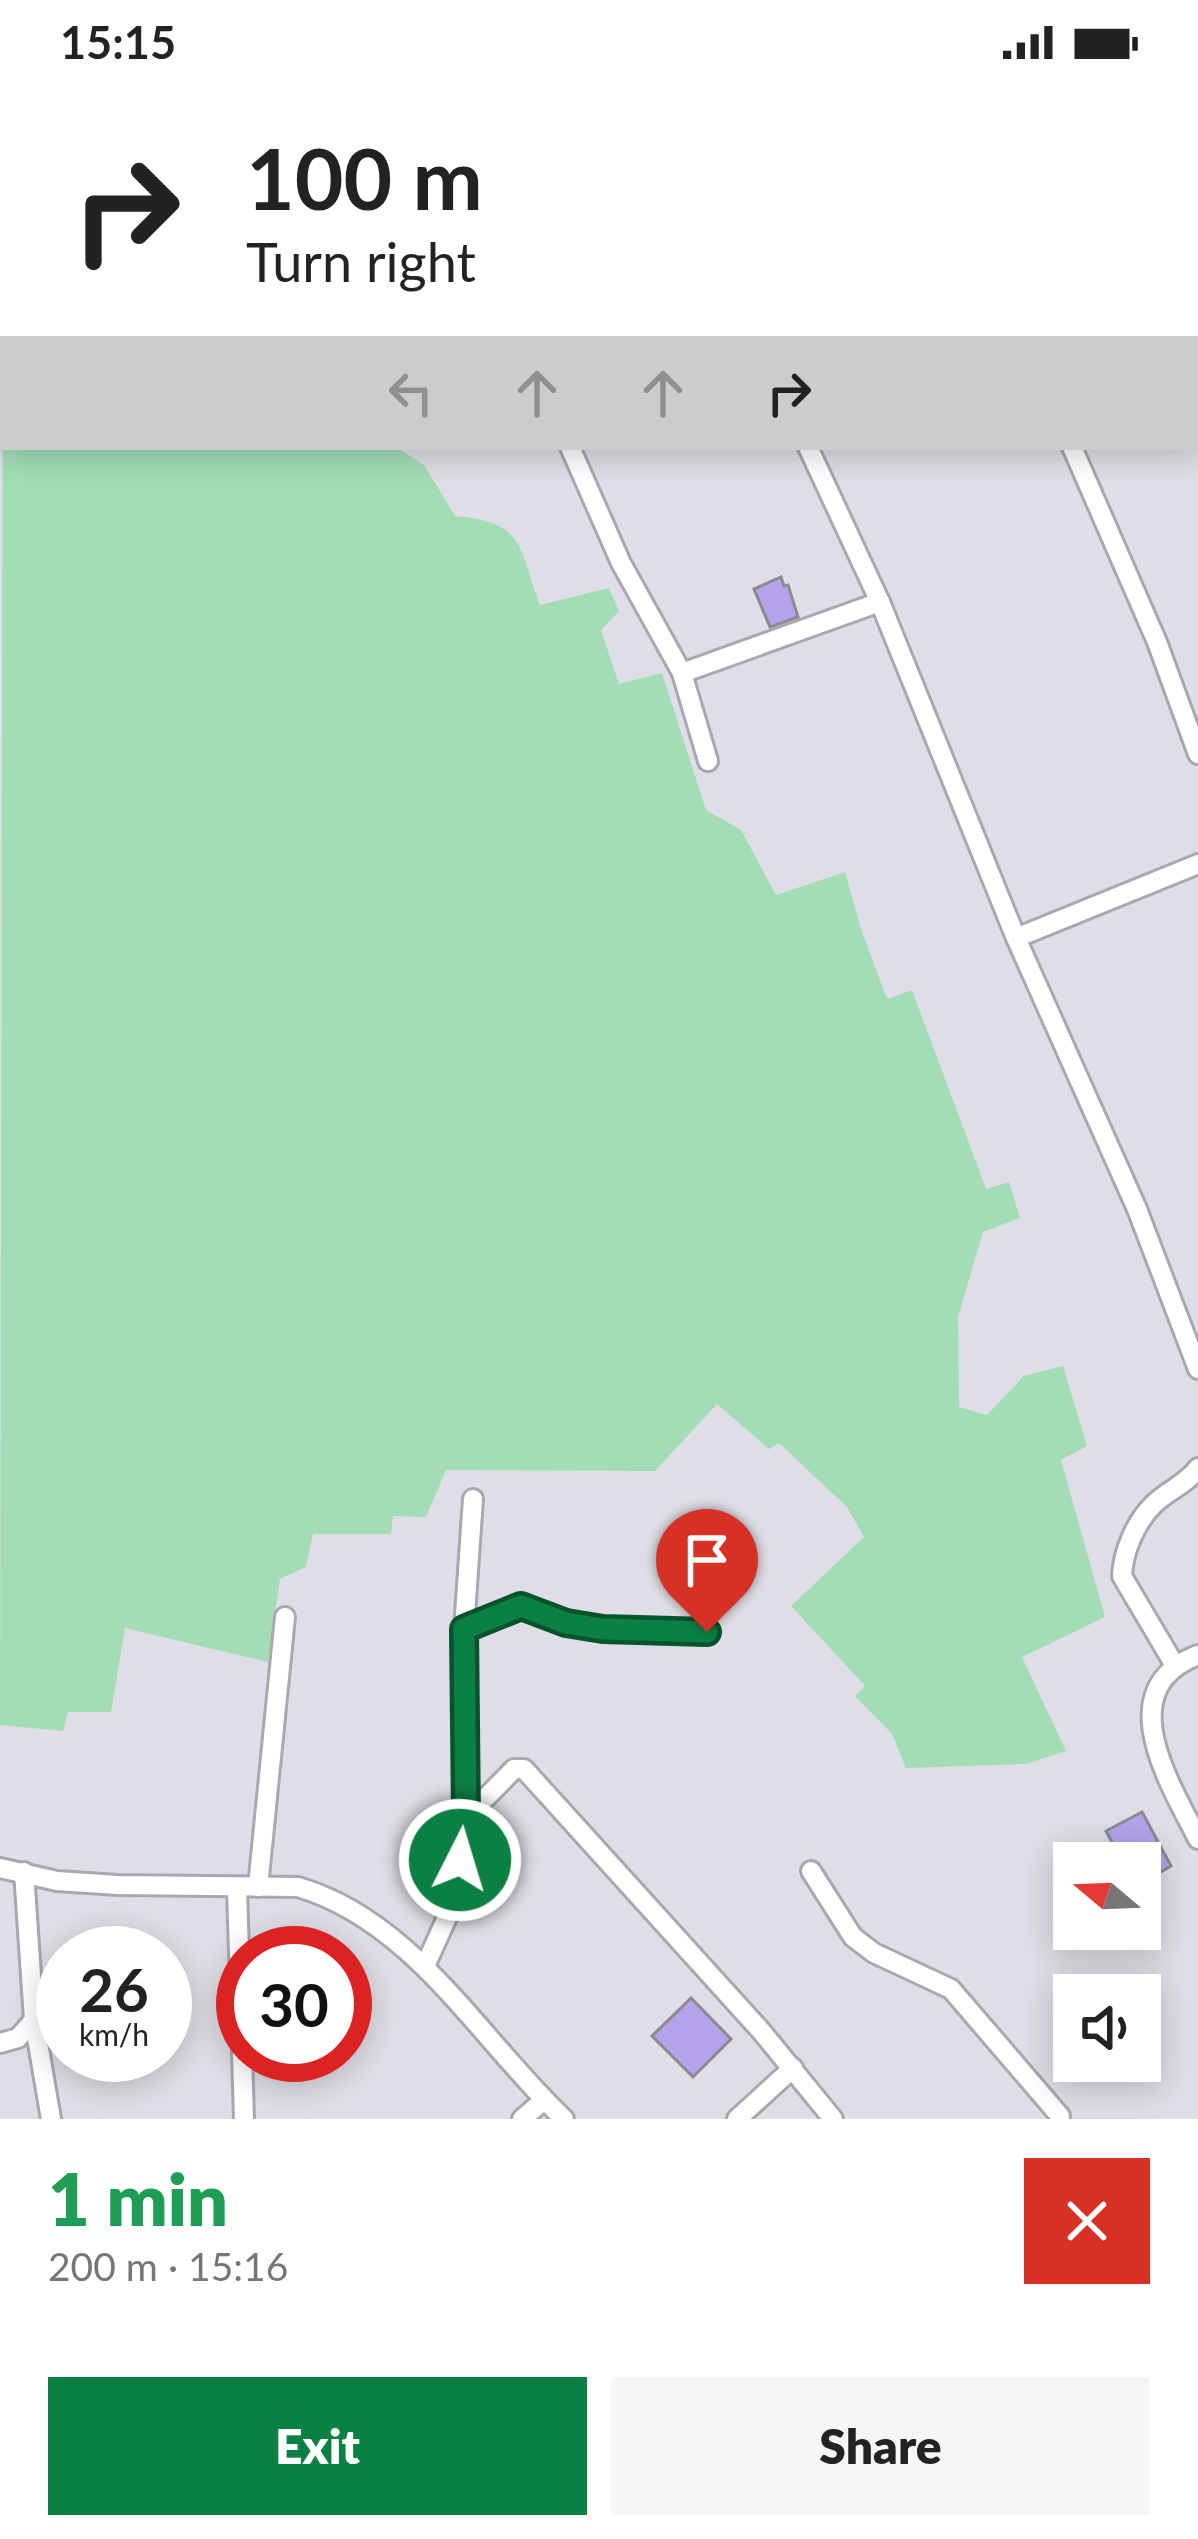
<!DOCTYPE html>
<meta charset="utf-8">
<style>
body{margin:0;font-family:Lato,sans-serif;background:#f6f6f6;color:#222;height:100vh;display:flex;flex-direction:column;font-size:45px;white-space:nowrap}
*{box-sizing:border-box;margin:0}
p{font-size:39px;color:#767676}
.icon{flex:none;width:66px;height:66px;fill:none;stroke:currentColor;stroke-width:2;stroke-linecap:round;stroke-linejoin:round}
.map{position:relative;height:2035px;overflow:hidden}
.drawer{display:flex;flex-direction:column;background:#fff;flex:1}
.drawer>*{flex:none}
.guide{position:absolute;left:0px;top:0px;width:1200px;height:366px;box-shadow:0 6px 30px #0003;background:#fff;color:#222;overflow:hidden}
.needle{width:78px;rotate:289deg}
.fabs{position:absolute;left:1053px;top:1758px;display:grid;gap:24px}
.fabs a{display:grid;place-items:center;width:108px;height:108px;border-radius:0px;background:#fff;box-shadow:0 6px 30px #0003;font-size:60px}
.speed{position:absolute;left:36px;top:1842px;display:flex;gap:24px;font-size:60px;font-weight:700;text-align:center}
.speed>*{display:grid;place-content:center;width:156px;height:156px;border-radius:50%;background:#fff;box-shadow:0 6px 30px #0003;line-height:1}
.speed small{font-size:30px;font-weight:400}
.speed .limit{border:18px solid #d22;background:#fff;color:#111}
.pin{position:absolute;display:grid;place-items:center;width:102px;height:102px;color:#fff;margin:-123px -51px;border-radius:50% 50% 50% 0;rotate:-45deg;box-shadow:0 0 12px #0007}
.pin .icon{rotate:45deg}
.me{position:absolute;width:132px;margin:-66px;rotate:5deg;stroke-linejoin:round;filter:drop-shadow(0 0 9px #0008)}
.turn{display:flex;align-items:center;gap:42px;height:252px;padding:0 48px;font-size:54px}
.turn .icon{width:156px;height:156px;stroke-width:2.5}
.turn b{display:block;font-size:84px;line-height:102px}
.lanes{display:flex;align-items:center;height:114px;padding:0 48px;background:#0003;justify-content:center;gap:60px;direction:ltr}
.lanes .off{opacity:.35}
.round{display:grid;place-items:center;flex:none;width:126px;height:126px;border-radius:0px;background:#f6f6f6}
.headline{display:flex;align-items:center;justify-content:space-between;height:204px;padding:0 48px}
h1{font-size:72px;font-weight:800;line-height:90px;color:#1e9e55}
.primary-button{display:flex;gap:24px;margin-top:auto;padding:24px 48px}
.primary-button a{flex:1;height:138px;border-radius:0px;background:#0b8043;color:#fff;font-size:48px;font-weight:800;line-height:138px;text-align:center}
.primary-button a+a{background:#f6f6f6;color:#222}
.status{display:flex;justify-content:space-between;align-items:center;height:84px;padding:0 60px;background:#fff;direction:ltr}
.status svg{height:33px;fill:currentColor}
.map>svg:first-child{display:block}
.green{fill:#a3ddb6}
.building{fill:#b2a3ea;stroke:#8b8a91;stroke-width:3}
.lines{fill:none;stroke-linecap:round;stroke-linejoin:round}
.street-casing{stroke:#a9a7af;stroke-width:24}
.street{stroke:#fff;stroke-width:18}
.route-casing{stroke:#07532c;stroke-width:30}
.route{stroke:#0b8043;stroke-width:21}
</style>
<div class="status"><b>15:15</b><svg viewBox="0 0 49 12"><path d="M0 12V9h3v3zM5 12V6h3v6zM10 12V3h3v9zM15 12V0h3v12zM26 1h20v11H26zM47 4h2v5h-2z"/></svg></div>
<div class="map">
<svg width="1198" height="2035" viewBox="0 0 1198 2035">
<rect width="100%" height="100%" fill="#dfdee6"/>
<path class="green" d="M3 170V363H396L424 381 455 432C526 438 518 463 540 521L609 504 619 527 601 546 619 600 662 589 706 726 741 746 776 811 845 788 861 845 887 915 912 906 986 1105 1009 1098 1020 1134 983 1148 958 1233 959 1323 987 1331 1024 1292 1063 1282 1087 1362 1061 1376 1105 1533 1022 1573 1066 1667 1026 1680 906 1684 892 1650 855 1612 865 1602 791 1522 864 1453 847 1423 779 1359 769 1365 717 1320 655 1387 446 1386 426 1433 393 1432 391 1450H313L306 1483 280 1495 268 1578 125 1544 111 1628H68L63 1647 0 1641Z"/>
<g class="building">
<path d="M781 493 784 502 788 501 798 533 770 543 754 505Z"/>
<path d="M1142 1728 1171 1782 1140 1800V1779H1123L1106 1747Z"/>
<path d="M691 1914 731 1955 693 1993 652 1952Z"/>
</g>
<g class="lines">
<defs>
<g id="street">
<path d="M60 0 62 3"/>
<path d="M418 0 419 3"/>
<path d="M638 0 639 3"/>
<path d="M896 0 898 3"/>
<path d="M207 3 216 0"/>
<path d="M1197 209H1198"/>
<path d="M570 363 621 479 682 589 708 677"/>
<path d="M808 363 880 518 1016 854 1137 1125 1198 1285"/>
<path d="M1072 363 1157 558 1198 670"/>
<path d="M682 589 880 518"/>
<path d="M1016 854 1198 780"/>
<path d="M464 1545 521 1522C590 1548 635 1546 707 1548"/>
<path d="M1198 1571C1110 1605 1169 1698 1198 1755"/>
<path d="M1174 1580 1122 1492C1123 1468 1135 1439 1153 1421 1166 1407 1186 1401 1198 1384"/>
<path d="M466 1734 514 1685H524L762 1948 833 2035"/>
<path d="M0 1784 57 1797 118 1801 298 1803C414 1837 480 1956 564 2035"/>
<path d="M811 1787 853 1853 874 1869 951 1905 1060 2032"/>
<path d="M24 1788 34 1936 51 2035"/>
<path d="M258 1803 285 1533"/>
<path d="M237 1804 244 2035"/>
<path d="M425 1882 454 1818 466 1734 464 1545 473 1415"/>
<path d="M0 1959 18 1954 34 1936"/>
<path d="M522 2035 544 2016"/>
<path d="M737 2035 793 1984"/>
</g>
</defs>
<use href="#street" class="street-casing"/>
<use href="#street" class="street"/>
</g>
<g class="lines">
<defs>
<path id="route" d="M460 1776 466 1734 464 1545 521 1522 566 1539 603 1545 707 1548"/>
</defs>
<use href="#route" class="route-casing"/>
<use href="#route" class="route"/>
</g>
</svg>
<div class="fabs">
<a><svg class="needle" viewBox="-14 -14 28 28"><path d="M0-13l5 13h-10z" fill="#e53935"/><path d="M0 13l5-13h-10z" fill="#767676"/></svg></a>
<a><svg class="icon" aria-label="sound" viewBox="0 0 24 24"><path d="M4 9h4l5-4v14l-5-4H4zM17 9q2 3 0 6"/></svg></a>
</div>
<div class="speed"><div>26<small>km/h</small></div><div class="limit">30</div></div>
<div class="pin" style="left:707px;top:1548px;background:#d93025"><svg class="icon" aria-label="arrive" viewBox="0 0 24 24"><path d="M6 21V4h12l-3 4 3 4H6"/></svg></div>
<svg class="me" style="left:460px;top:1776px" viewBox="-20 -20 40 40"><circle r="17" fill="#0b8043" stroke="#fff" stroke-width="3"/><path d="M0-11L8 9 0 5-8 9z" fill="#fff"/></svg>
<div class="guide">
<div class="turn"><svg class="icon" aria-label="right" viewBox="0 0 24 24"><path d="M7 20v-9h11M14 6l5 5-5 5"/></svg><div><b>100 m</b>Turn right</div></div>
<div class="lanes"><svg class="icon off" aria-label="left" viewBox="0 0 24 24"><path d="M17 20v-9H6M10 6l-5 5 5 5"/></svg><svg class="icon off" aria-label="ahead" viewBox="0 0 24 24"><path d="M12 20V5M6 11l6-6 6 6"/></svg><svg class="icon off" aria-label="ahead" viewBox="0 0 24 24"><path d="M12 20V5M6 11l6-6 6 6"/></svg><svg class="icon" aria-label="right" viewBox="0 0 24 24"><path d="M7 20v-9h11M14 6l5 5-5 5"/></svg></div>
</div>
</div>
<section class="drawer">
<div class="headline"><div><h1>1 min</h1><p>200 m · 15:16</p></div><a class="round" style="background:#d93025;color:#fff"><svg class="icon" aria-label="close" viewBox="0 0 24 24"><path d="M6 6l12 12M18 6L6 18"/></svg></a></div>
<div class="primary-button"><a>Exit</a><a>Share</a></div>
</section>
